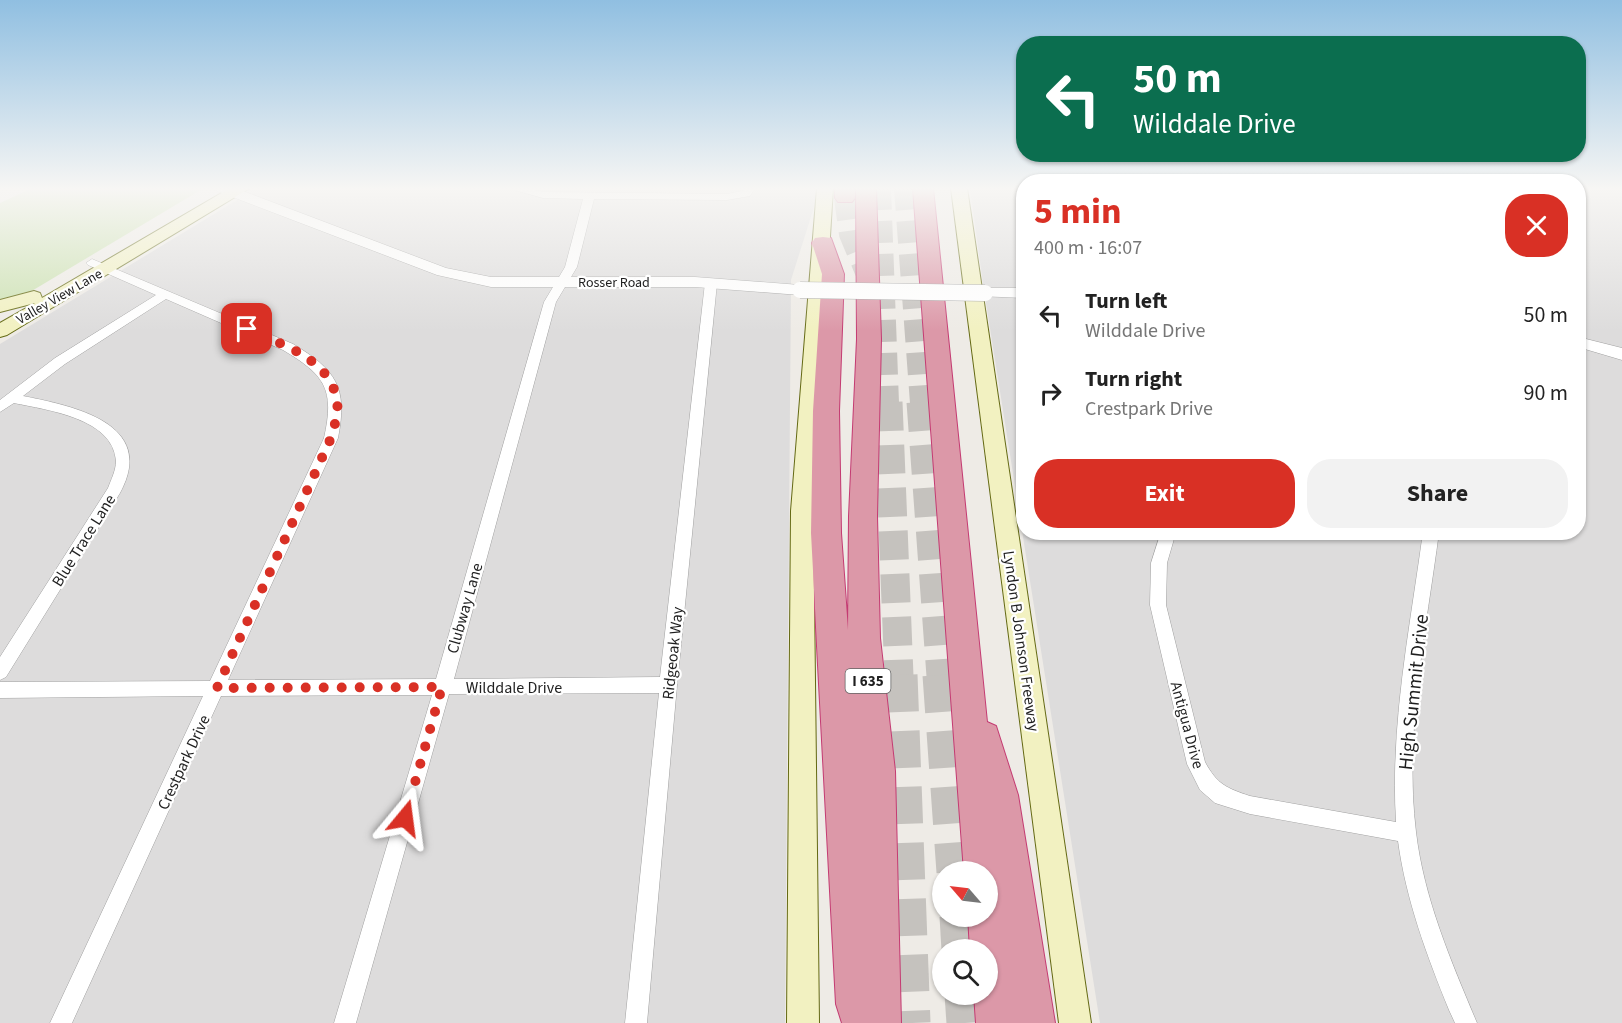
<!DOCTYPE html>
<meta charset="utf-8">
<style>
body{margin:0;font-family:"Source Sans 3",sans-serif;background:#f2f2f2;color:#222;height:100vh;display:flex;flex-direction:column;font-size:22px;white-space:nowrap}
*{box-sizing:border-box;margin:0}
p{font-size:20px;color:#767676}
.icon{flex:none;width:33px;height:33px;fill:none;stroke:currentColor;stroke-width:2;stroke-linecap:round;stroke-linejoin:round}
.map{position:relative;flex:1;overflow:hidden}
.panel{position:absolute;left:1016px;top:174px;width:570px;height:366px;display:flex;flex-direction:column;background:#fff;border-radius:24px;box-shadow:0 2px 4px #0004}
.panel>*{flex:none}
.guide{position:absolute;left:1016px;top:36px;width:570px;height:126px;border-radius:24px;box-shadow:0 2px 4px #0004;background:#0b6e4f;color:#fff;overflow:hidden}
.needle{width:39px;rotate:298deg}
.controls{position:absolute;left:932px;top:861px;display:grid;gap:12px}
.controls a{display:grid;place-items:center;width:66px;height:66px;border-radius:50%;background:#fff;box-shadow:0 2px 4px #0004;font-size:30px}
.pin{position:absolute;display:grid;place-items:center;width:51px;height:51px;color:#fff;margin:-26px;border-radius:12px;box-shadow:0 3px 9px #0006}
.me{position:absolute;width:66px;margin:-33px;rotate:16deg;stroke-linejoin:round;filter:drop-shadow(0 0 4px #0008)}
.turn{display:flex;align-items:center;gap:21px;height:126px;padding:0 18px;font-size:27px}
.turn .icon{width:78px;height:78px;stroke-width:2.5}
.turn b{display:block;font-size:42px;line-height:51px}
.round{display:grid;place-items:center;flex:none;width:63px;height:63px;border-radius:24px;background:#f2f2f2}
.headline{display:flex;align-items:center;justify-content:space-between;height:102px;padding:0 18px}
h1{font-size:36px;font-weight:700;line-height:45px;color:#d93025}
.action{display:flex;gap:12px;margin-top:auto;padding:12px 18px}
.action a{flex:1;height:69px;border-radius:24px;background:#d93025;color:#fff;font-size:24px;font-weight:700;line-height:69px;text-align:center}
.action a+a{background:#f2f2f2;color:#222}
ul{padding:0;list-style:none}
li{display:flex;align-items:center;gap:18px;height:78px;padding:0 18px}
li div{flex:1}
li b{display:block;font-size:22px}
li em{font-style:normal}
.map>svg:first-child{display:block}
.residential{fill:#dddcdc}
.grass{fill:#cde2b3}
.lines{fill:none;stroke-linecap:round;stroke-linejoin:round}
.motorway-tunnel-far2{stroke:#c5c2be;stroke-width:22;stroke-dasharray:22 11;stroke-linecap:butt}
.motorway-tunnel-far1{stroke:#c5c2be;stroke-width:29;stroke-dasharray:29 14;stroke-linecap:butt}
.motorway-tunnel{stroke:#c5c2be;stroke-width:37;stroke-dasharray:37 19;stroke-linecap:butt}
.minor-casing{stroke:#a0a0a0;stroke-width:1}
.tertiary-casing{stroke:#a0a0a0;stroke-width:1}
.secondary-casing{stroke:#646913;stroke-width:2}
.motorway-casing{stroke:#c43b72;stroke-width:2}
.minor{fill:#fff;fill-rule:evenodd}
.tertiary{fill:#fff;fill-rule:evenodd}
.secondary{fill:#f2f1c1;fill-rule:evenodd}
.motorway{fill:#dc98a8;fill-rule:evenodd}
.tertiary-bridge-casing{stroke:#a0a0a0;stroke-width:17;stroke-linecap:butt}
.tertiary-bridge{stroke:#fff;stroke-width:16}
.route{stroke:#d93025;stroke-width:10;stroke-dasharray:0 18}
.labels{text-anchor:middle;stroke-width:4.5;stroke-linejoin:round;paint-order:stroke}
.far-street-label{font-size:14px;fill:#1f1f1f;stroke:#fff}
.shield{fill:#fff;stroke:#626262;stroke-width:1.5}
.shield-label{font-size:15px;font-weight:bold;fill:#1f1f1f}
.street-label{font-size:16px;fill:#1f1f1f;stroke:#fff}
.near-street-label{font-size:20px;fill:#1f1f1f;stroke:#fff}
</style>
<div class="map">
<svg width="1622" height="1023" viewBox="0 0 1622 1023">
<rect width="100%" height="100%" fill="#eeebe6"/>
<g class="residential">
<path d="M257 188H816L815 204 791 280 785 1023H0V344Z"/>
<path d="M970 188H1023V532H1578V188H1622V1023H1100L983 284Z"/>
</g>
<path class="grass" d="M32 188H204L25 295 0 303V203Z"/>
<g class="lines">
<g class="motorway-tunnel-far2">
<path d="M880 188 888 403"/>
<path d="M905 188 921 403"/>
<path d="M845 198 850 234 871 284"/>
</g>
<g class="motorway-tunnel-far1">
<path d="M888 402 899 676"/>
<path d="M921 402 941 676"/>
</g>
<g class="motorway-tunnel">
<path d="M899 675 912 1023"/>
<path d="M941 675 955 872"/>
<path d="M958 916 960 950"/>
<path d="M963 994 965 1023"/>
</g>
<defs>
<g id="minor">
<path d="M507 188H527L543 192 727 194 742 191 745 188H755L750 196 727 200 594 199 577 267 556 302 454 679 660 677 705 283 711 279 715 280 717 283 677 685 647 1023H625L659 693 449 694 356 1023H334L432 695 221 696 72 1023H50L203 696 0 698V682L210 681 324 438C335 389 325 375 283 350L166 299 65 364 23 396C73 406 158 423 120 493L6 677 0 680V657L108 488C111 480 116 470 116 461 113 418 47 410 14 403L0 412V400L55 358 156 295 88 265 86 263 92 259 293 344C336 370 348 387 338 438L228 680 436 679 544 302 565 267 583 199 543 198Z"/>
<path d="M1161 532H1176L1167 563 1166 605 1205 762C1217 784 1226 788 1250 796L1396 822C1390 724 1410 628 1423 532H1439C1426 631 1404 733 1416 832 1424 899 1451 961 1477 1023H1455L1449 1010C1427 956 1406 900 1398 841L1250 814 1215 803 1200 790 1187 764 1150 605 1151 563Z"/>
</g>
<g id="tertiary">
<path d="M215 188H235L446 268 491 277H695L800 285 808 290 800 295 695 287H491L437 275 217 191Z"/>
<path d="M985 288H1023V298L979 296 977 293Z"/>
<path d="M1578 337 1622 348V360L1578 347Z"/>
</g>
<g id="secondary">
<path d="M230 188H250L7 335 0 337V323L35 303 0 312V300L34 291 40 293 42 298Z"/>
<path d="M817 188H833L813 511 819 1023H787L791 511Z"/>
<path d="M951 188H967L1091 1023H1059Z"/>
</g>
<g id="motorway">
<path d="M835 188H855V198L852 202H838L835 198Z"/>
<path d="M856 188H876L881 339 877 516 880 638 895 771 901 1023H842L836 1004 811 533 813 411 822 274 812 243 815 238 823 237 831 238 844 274 839 411 841 533 848 630 849 516 857 339Z"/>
<path d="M913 188H933L987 722 996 726 1018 795 1055 1023H976L974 994H987V950H970L968 916H987V897L996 900 995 886 987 889V872H964Z"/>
</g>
</defs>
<use href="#minor" class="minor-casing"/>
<use href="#tertiary" class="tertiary-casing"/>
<use href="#secondary" class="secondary-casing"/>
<use href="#motorway" class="motorway-casing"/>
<use href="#minor" class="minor"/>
<use href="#tertiary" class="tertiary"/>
<use href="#secondary" class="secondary"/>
<use href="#motorway" class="motorway"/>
<defs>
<path id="tertiary-bridge" d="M800 290 985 293"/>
</defs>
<use href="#tertiary-bridge" class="tertiary-bridge-casing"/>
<use href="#tertiary-bridge" class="tertiary-bridge"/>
</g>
<linearGradient id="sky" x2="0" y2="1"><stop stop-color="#90bfe1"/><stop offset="0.57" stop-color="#f7f6f4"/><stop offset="1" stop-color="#f7f6f4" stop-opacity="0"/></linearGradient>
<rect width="1622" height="331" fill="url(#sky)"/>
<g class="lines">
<path class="route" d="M247 329C280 344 332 359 337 402 339 414 334 426 331 438L217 688 442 687 405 818"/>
</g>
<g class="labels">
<g class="far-street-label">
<text x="614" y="287">Rosser Road</text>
<text transform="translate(59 296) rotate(-30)" y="5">Valley View Lane</text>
</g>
<rect class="shield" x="845.5" y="669" width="45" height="24" rx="4.5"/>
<g class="shield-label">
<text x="868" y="686">I 635</text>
</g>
<g class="street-label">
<text transform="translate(83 540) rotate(-58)" y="6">Blue Trace Lane</text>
<text transform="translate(464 608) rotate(-74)" y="6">Clubway Lane</text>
<text transform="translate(1022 641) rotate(82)" y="6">Lyndon B Johnson Freeway</text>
<text transform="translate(672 653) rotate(-84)" y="6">Ridgeoak Way</text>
<text x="514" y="693">Wilddale Drive</text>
<text transform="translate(1188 725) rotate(75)" y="6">Antigua Drive</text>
<text transform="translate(183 762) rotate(-65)" y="6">Crestpark Drive</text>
</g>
<g class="near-street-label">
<text transform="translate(1413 692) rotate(-84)" y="7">High Summit Drive</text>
</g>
</g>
</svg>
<div class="controls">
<a><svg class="needle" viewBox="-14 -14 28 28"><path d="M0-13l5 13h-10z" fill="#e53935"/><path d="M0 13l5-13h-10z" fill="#767676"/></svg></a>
<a><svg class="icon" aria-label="search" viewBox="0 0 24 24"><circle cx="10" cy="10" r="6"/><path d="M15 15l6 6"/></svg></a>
</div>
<div class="pin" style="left:247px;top:329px;background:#d93025"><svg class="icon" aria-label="arrive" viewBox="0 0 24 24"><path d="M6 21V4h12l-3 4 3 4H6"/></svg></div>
<svg class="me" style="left:405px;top:818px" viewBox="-20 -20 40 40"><path d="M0-17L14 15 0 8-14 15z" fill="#d93025" stroke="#fff" stroke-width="4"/></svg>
<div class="guide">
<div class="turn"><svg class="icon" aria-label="left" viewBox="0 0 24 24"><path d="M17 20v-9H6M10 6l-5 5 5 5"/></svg><div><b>50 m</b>Wilddale Drive</div></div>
</div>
<section class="panel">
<div class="headline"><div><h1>5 min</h1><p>400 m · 16:07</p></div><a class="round" style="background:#d93025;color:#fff"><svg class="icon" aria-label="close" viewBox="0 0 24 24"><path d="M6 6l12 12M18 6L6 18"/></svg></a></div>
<ul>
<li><svg class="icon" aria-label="left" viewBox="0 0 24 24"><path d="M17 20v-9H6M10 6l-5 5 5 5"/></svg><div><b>Turn left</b><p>Wilddale Drive</p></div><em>50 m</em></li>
<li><svg class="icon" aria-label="right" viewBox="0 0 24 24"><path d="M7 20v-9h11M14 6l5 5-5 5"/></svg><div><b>Turn right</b><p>Crestpark Drive</p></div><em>90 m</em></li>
</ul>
<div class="action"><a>Exit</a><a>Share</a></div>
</section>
</div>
